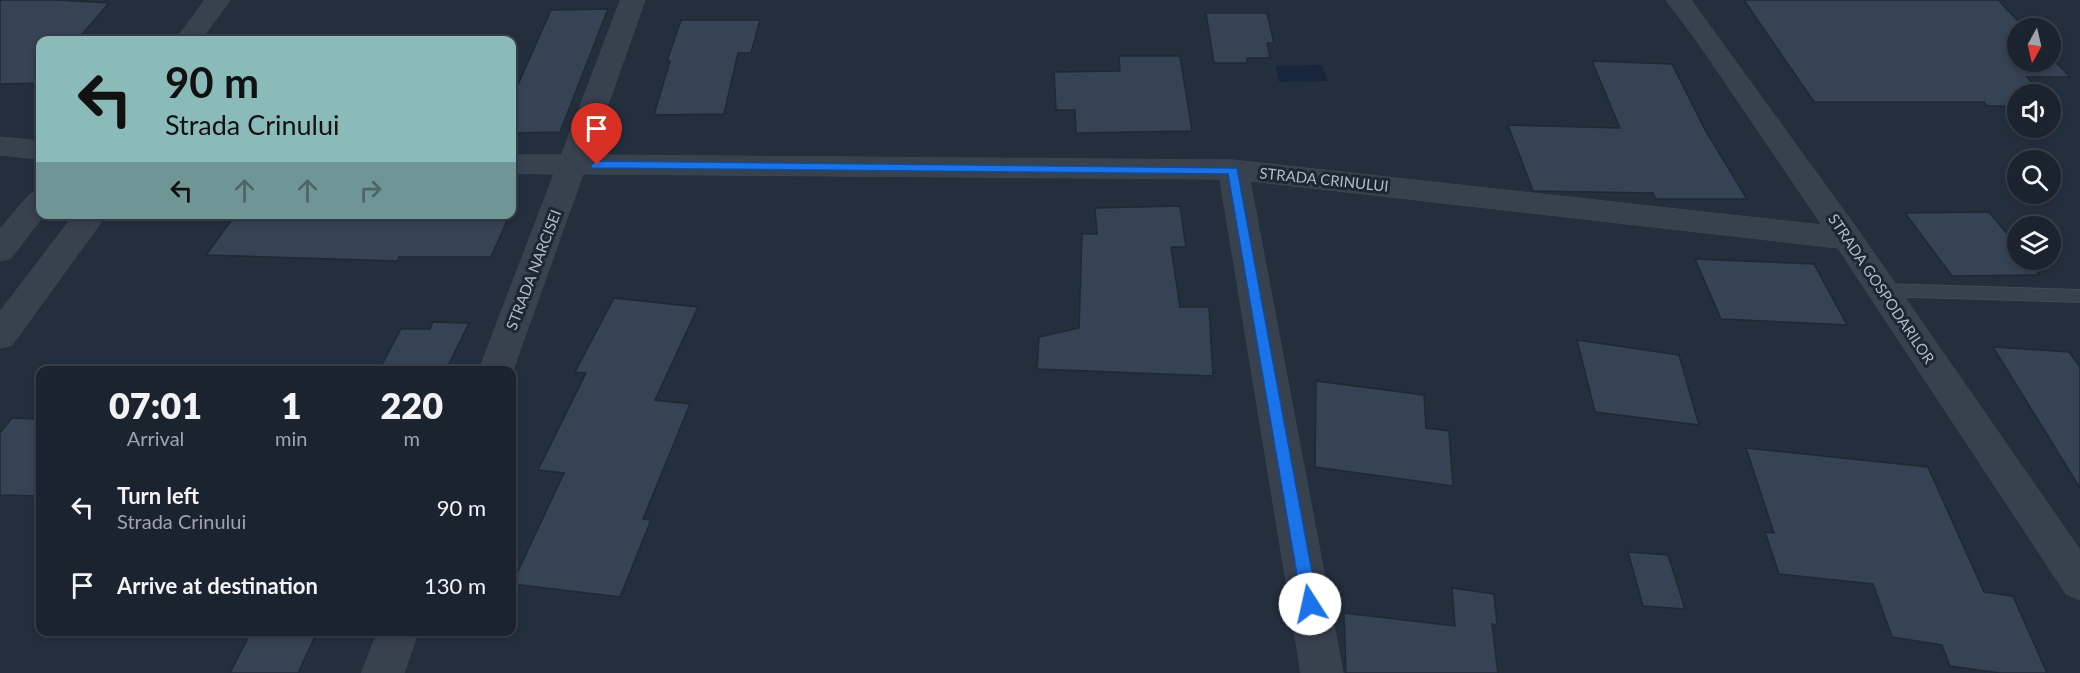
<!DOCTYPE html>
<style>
body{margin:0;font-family:Lato,sans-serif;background:#282f3a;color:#f1f3f6;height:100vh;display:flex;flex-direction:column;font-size:22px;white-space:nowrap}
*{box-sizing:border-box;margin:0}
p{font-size:20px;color:#a0a4aa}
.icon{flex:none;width:33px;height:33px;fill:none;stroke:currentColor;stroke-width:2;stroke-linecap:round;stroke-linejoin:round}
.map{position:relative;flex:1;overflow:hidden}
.drawer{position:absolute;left:36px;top:366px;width:480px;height:270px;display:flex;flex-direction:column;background:#1b232e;border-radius:12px;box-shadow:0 3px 9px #0003,0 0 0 2px #39404a}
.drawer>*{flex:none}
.guide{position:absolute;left:36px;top:36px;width:480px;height:183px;border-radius:12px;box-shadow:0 3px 9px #0003,0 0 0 2px #39404a;background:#8bbbb9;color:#111;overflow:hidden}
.needle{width:39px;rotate:188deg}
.controls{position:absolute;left:2007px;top:18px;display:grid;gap:12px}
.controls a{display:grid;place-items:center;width:54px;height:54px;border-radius:50%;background:#1b232e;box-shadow:0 3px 9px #0003,0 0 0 2px #39404a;font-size:30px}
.pin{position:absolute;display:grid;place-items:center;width:51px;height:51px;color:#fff;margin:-62px -26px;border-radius:50% 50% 50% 0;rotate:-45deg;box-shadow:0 0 6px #0007}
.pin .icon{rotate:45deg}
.me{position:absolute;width:66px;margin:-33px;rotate:350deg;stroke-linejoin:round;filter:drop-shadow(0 0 4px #0008)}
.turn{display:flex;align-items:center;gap:21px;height:126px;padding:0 30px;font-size:27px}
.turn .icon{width:78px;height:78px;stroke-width:2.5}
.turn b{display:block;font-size:42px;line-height:51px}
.lanes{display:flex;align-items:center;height:57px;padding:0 30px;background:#0003;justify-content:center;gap:30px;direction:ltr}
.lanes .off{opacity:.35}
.eta{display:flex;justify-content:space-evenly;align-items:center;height:102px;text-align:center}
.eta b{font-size:36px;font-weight:800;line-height:42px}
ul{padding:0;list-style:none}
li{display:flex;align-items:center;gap:18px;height:78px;padding:0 30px}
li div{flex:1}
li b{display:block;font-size:22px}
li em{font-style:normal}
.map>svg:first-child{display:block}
.water{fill:#17263c}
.building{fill:#364354;stroke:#1f2835;stroke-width:1.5}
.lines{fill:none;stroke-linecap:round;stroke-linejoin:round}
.lane-casing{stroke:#414a57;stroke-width:2}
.street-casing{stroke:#414a57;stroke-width:1}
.lane{fill:#38414e;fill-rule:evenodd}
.street{fill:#38414e;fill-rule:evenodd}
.route{fill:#1a73e8;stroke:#114b97;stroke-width:1.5}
.labels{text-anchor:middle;stroke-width:6;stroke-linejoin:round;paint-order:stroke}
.street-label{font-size:15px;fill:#b4bcc9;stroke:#1d2633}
</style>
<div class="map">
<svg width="2080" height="673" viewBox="0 0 2080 673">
<rect width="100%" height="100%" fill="#242f3e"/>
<path class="water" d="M1322 65 1328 81 1279 82 1276 66Z"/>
<g class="building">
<path d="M0 0H58L109 3 77 40H40V83L0 84Z"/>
<path d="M1744 0H1998L2025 28H2018V62H2050V56L2070 77H2027L2043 94H2018V106H1987L1984 102H1814Z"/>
<path d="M608 9 560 132 512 133V98L551 10Z"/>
<path d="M1206 13H1267L1274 43H1267L1270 58H1247V63H1214Z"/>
<path d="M681 20H760L751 53H738L724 114 654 115 670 61H667Z"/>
<path d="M1119 56H1180L1192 131 1076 133 1075 110H1056L1054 72 1120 71Z"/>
<path d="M1592 61 1672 64 1705 130 1747 199H1656L1653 193 1533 191 1508 125 1620 128Z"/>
<path d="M1180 206 1186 247H1171L1180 307H1209L1213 376 1037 369 1039 337 1079 328 1082 234H1097L1095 208Z"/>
<path d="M1989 212 2018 247V260H2027L2040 275 1952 276 1905 213Z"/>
<path d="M236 214H510L491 257H399L397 261 206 255Z"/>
<path d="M1695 259 1814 264 1847 325 1721 319Z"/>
<path d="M614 298 698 307 655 400 690 404 643 519 651 520 620 597 512 584 564 473 538 470 586 373 575 372Z"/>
<path d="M433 322 469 323 446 370H379L401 329H430Z"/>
<path d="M1577 340 1679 355 1699 425 1595 412Z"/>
<path d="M1993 347 2069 352 2080 367V488Z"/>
<path d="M1316 381 1424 395 1426 428 1449 431 1453 486 1315 467Z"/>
<path d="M12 418 40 419V496L0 495V433Z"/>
<path d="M1746 448 1928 467 1984 592 2013 596 2047 673H2000L1950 666 1942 645 1892 637 1873 584 1779 574 1765 532 1774 533Z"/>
<path d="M1628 552 1668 555 1685 609 1643 606Z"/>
<path d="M1452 588 1494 594 1497 625 1492 624 1498 673H1346L1344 613 1455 626Z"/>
<path d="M251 632H317L298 673H230Z"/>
</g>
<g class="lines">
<defs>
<path id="lane" d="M1883 284 2080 290V302L1883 296 1877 294 1874 290 1877 286Z"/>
<g id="street">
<path d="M205 0H230L201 40H176Z"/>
<path d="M621 0H645L590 155 1233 160 1822 225 1697 41 1666 0H1691L1858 230 2080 550V600L2066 594 1838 248 1250 181 1343 673H1301L1220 179 583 174 513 370 512 373V370H479L554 174 512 173V155H561Z"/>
<path d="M0 137 40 141V159L0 155Z"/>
<path d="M40 191V214H45L11 258 0 261V229L30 194Z"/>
<path d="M75 214H107L12 345 0 348V312Z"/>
<path d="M378 632H418L404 673H362Z"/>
</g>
</defs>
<use href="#lane" class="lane-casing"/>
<use href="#street" class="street-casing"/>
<use href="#lane" class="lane"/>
<use href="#street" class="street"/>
</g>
<path class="route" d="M597 161 1237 168 1318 604 1316 610 1310 612 1304 610 1302 604 1228 174 592 168 591 165Z"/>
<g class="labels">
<g class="street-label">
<text transform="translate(1324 180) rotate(6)" y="5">STRADA CRINULUI</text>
<text transform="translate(534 270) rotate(-69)" y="5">STRADA NARCISEI</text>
<text transform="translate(1881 289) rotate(56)" y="5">STRADA GOSPODARILOR</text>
</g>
</g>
</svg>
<div class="controls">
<a><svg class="needle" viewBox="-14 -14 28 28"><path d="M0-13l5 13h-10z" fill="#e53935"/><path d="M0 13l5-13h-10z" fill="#a0a4aa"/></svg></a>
<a><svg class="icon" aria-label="sound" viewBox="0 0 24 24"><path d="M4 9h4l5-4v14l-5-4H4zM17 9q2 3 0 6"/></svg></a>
<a><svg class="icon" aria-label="search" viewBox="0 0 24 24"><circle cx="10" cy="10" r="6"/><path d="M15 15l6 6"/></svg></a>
<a><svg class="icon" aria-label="layers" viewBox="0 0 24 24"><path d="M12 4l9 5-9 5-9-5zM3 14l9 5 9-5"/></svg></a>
</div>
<div class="pin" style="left:597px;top:165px;background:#d93025"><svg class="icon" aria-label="arrive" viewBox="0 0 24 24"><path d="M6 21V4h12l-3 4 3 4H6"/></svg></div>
<svg class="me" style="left:1310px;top:604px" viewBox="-20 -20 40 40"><circle r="19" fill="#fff"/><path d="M0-13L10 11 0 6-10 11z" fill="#1a73e8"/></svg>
<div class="guide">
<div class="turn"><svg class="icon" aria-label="left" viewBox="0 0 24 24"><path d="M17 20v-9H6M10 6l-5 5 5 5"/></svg><div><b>90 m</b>Strada Crinului</div></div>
<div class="lanes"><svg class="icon" aria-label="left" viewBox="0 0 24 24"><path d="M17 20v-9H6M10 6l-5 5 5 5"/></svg><svg class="icon off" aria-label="ahead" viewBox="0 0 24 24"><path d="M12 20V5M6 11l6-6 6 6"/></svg><svg class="icon off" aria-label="ahead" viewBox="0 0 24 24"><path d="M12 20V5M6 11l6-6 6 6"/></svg><svg class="icon off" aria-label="right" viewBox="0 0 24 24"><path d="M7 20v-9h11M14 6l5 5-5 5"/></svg></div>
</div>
<section class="drawer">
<div class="eta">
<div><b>07:01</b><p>Arrival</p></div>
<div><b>1</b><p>min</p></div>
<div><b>220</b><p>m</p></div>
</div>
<ul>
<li><svg class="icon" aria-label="left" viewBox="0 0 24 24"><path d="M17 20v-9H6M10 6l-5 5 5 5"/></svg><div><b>Turn left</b><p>Strada Crinului</p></div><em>90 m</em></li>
<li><svg class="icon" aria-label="arrive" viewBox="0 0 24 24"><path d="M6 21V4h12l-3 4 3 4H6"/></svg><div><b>Arrive at destination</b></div><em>130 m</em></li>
</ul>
</section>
</div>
